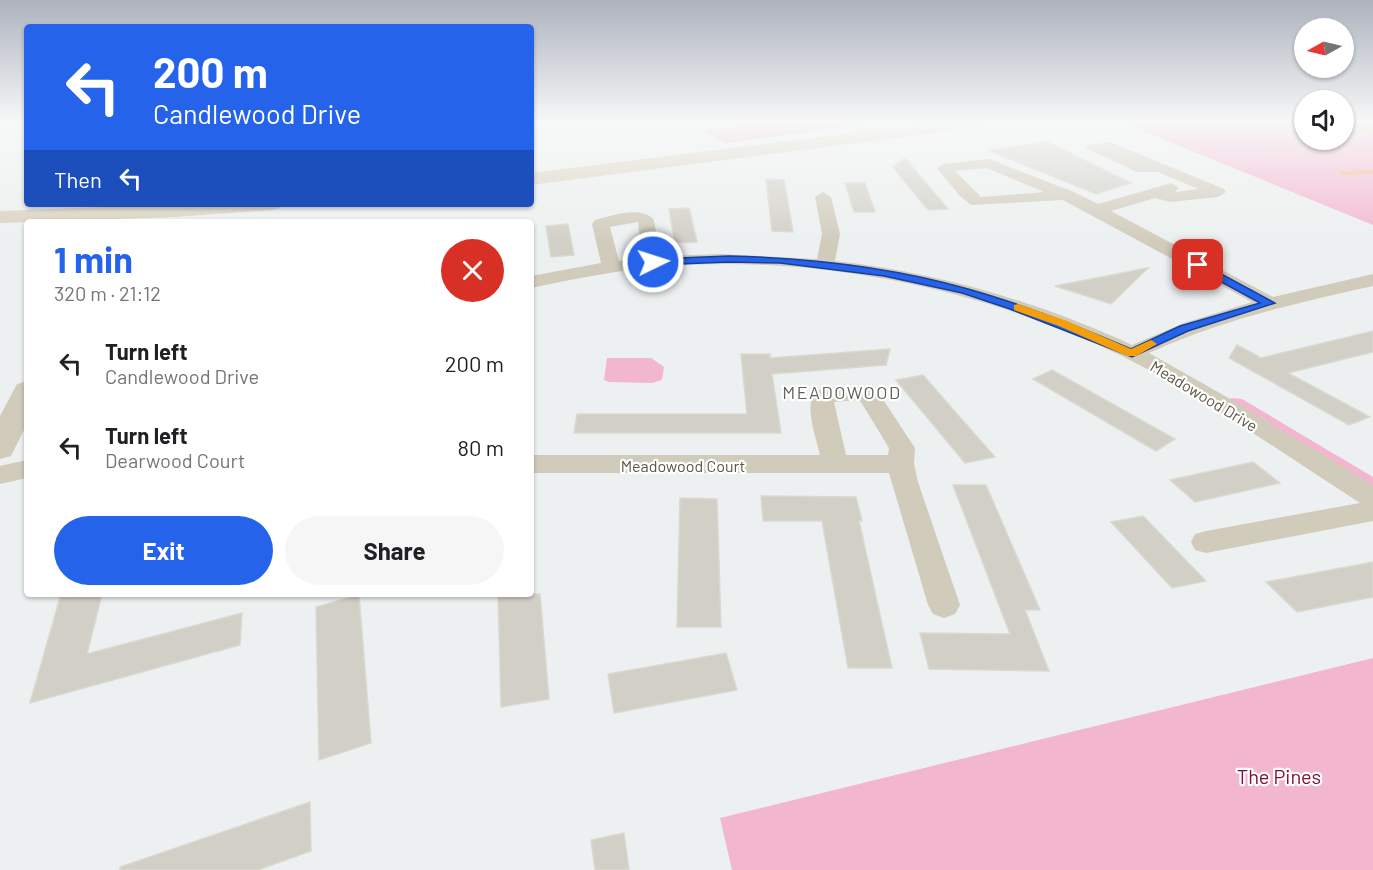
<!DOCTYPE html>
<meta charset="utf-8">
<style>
body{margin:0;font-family:Barlow,sans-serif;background:#f6f6f6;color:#202124;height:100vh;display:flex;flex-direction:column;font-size:22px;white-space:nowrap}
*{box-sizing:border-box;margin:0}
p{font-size:20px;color:#757577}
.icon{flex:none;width:33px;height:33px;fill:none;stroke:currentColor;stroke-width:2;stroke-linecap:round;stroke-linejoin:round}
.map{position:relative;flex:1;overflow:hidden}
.sheet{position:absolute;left:24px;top:219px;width:510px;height:378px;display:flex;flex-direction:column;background:#fff;border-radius:6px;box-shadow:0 2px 4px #0004}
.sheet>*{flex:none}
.banner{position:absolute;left:24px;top:24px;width:510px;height:183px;border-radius:6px;box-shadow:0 2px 4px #0004;background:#2563eb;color:#fff;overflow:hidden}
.needle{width:39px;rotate:262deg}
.buttons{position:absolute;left:1294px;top:18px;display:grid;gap:12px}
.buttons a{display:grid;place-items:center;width:60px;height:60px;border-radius:50%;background:#fff;box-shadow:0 2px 4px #0004;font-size:30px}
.pin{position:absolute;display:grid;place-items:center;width:51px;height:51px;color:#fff;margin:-26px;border-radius:12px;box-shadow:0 3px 9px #0006}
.me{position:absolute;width:66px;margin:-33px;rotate:86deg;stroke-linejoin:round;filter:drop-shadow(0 0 4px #0008)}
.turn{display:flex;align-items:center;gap:21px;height:126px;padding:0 30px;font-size:27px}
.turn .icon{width:78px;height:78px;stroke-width:2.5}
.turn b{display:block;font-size:42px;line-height:51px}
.then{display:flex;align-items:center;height:57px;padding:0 30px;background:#0003;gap:12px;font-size:22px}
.round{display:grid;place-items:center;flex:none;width:63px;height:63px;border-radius:32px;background:#f6f6f6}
.headline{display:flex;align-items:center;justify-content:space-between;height:102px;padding:0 30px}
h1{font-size:36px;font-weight:700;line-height:45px;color:#2563eb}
.cta{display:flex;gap:12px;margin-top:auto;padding:12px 30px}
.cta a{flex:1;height:69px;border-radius:36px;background:#2563eb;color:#fff;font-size:24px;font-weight:700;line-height:69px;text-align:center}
.cta a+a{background:#f6f6f6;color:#202124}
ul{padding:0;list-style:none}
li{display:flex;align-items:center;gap:18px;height:84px;padding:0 30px}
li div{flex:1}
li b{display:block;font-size:22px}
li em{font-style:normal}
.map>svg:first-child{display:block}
.green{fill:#f3b6cf}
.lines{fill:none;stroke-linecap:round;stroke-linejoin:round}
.stream{stroke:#f5b07e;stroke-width:4}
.building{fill:#d1cfc6;stroke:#dad9d0;stroke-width:1.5}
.minor{fill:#d1cbbc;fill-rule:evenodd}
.tertiary{fill:#d1cbbc;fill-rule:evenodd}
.secondary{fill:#d9d1bd;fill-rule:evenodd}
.route{fill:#2563eb;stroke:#184099;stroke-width:1.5}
.slow{fill:#f59e0b}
.labels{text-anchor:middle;stroke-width:4.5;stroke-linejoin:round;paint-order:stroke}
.street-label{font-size:16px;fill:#5d5543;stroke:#fff}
.neighbourhood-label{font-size:18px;letter-spacing:1.5px;fill:#636159;stroke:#fff}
.near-park-label{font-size:20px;fill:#850d30;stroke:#fff}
</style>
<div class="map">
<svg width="1373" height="870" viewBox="0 0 1373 870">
<rect width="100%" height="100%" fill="#edf0f0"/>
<g class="green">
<path d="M767 122H883L726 143 703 131Z"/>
<path d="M1121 122H1305V140H1344V122H1362L1373 125V225Z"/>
<path d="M607 358H651L664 367 662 380 652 383 609 382 604 380Z"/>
<path d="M1231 398 1242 399 1373 477V489L1229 401Z"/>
<path d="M1373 658V870H732L720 818Z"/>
</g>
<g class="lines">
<g class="stream">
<path d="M1344 123 1373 132"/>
<path d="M1341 173 1373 172"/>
</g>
</g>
<g class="building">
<path d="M1048 142 1131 183 1096 194 987 150Z"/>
<path d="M905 158 948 209 928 210 893 167Z"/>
<path d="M766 179 784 180 793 232 772 231Z"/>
<path d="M845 183H865L875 212H854Z"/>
<path d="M689 208 697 242 675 243 669 209Z"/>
<path d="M568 224 574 255 551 257 546 226Z"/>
<path d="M1148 268 1111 304 1055 286Z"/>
<path d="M1373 331V352L1288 373 1370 417 1349 425 1229 358 1237 345 1261 358Z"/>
<path d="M890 349 886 365 772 374 781 433H574L577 414H747L741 354H770V358Z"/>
<path d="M1052 370 1175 439 1156 451 1033 379Z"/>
<path d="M923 375 957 414 995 457 965 463 896 380Z"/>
<path d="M1253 462 1280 483 1195 502 1170 480Z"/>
<path d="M953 485H986L1040 610H1025L1049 671 929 669 920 633 1010 634Z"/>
<path d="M761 496 856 497 862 521H859L892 668H848L822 521H763Z"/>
<path d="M680 498 717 499 721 627H677Z"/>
<path d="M1143 516 1206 581 1172 588 1111 522Z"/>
<path d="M1373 562V597L1297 612 1266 582Z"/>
<path d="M61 594H102L87 654 242 613 240 645 30 703Z"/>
<path d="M498 594H540L549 699 501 707Z"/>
<path d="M359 595 371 743 319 760 316 607Z"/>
<path d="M726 653 737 690 614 713 608 674Z"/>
<path d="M310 802 311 851 258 870H120V867Z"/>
<path d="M624 833 629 870H595L591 840Z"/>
</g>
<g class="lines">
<g class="minor">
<path d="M1110 142 1224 189 1226 192 1218 197 1170 202 1155 198 1111 211 1273 297 1373 274V286C1296 303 1221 320 1149 353L1232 400 1373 485V521L1206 553 1195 550 1191 542 1195 534 1206 531 1360 503C1282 453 1205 398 1122 356 983 288 810 253 656 267 614 271 573 279 531 288V276L601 263 592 224 595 220C611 216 642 205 654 220L660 256 721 254 817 259 822 234 815 197 823 192 831 197 840 234 835 261C936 272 1040 302 1132 345L1184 323 1252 302 1063 200 971 205 960 196 937 168 944 164 989 159 1074 192 1098 204 1171 183 1179 188 1175 192 1198 189 1158 172H1137L1086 148 1088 145ZM987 168 1044 192 981 197 955 171ZM638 222 642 258 619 261 610 227Z"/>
<path d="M861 386 878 392 915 448 914 464 918 482 960 605 955 614 944 618 933 614 928 605 889 473H531V455H820C816 437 804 406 815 390ZM858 400 861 402 889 448 888 455H846L834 402Z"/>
<path d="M27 460V478L0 484V466Z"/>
</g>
<g class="tertiary">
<path d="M103 204H123L114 222H94Z"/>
<path d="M27 381V424L11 456 0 459V416L17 384Z"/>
</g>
<g class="secondary">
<path d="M942 122H989L981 127 531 185V173Z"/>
<path d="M183 204H283L280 208 273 210 175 217 0 223V211Z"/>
</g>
</g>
<linearGradient id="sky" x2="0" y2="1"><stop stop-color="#adb2be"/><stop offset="0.5" stop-color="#f7f8f8"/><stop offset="1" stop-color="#f7f8f8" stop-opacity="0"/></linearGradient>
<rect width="1373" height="244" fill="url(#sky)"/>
<path class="route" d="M729 256C809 258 891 267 968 289 1025 305 1078 326 1131 349L1180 326 1260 303 1194 267V263H1201L1275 303 1188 331 1132 357 1010 309 962 293 884 276 780 263 729 262 653 265 648 262 653 259Z"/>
<path class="slow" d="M1018 304 1067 321 1131 349 1151 340 1157 344 1136 356H1127L1059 326 1014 310V305Z"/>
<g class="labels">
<g class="street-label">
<text transform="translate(1204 396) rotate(31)" y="6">Meadowood Drive</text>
<text x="683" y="472">Meadowood Court</text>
</g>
<g class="neighbourhood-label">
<text x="842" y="399">MEADOWOOD</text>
</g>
<g class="near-park-label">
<text x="1279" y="784">The Pines</text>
</g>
</g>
</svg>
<div class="buttons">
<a><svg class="needle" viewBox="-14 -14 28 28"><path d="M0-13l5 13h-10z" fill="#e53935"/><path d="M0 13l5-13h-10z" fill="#757577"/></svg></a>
<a><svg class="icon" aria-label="sound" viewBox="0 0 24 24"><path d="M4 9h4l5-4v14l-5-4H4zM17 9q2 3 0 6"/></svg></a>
</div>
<div class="pin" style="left:1198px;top:265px;background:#d93025"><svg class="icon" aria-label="arrive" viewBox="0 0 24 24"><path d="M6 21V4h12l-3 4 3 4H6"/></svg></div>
<svg class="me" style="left:653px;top:262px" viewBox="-20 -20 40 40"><circle r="17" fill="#2563eb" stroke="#fff" stroke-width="3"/><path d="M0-11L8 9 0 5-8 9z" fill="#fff"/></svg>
<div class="banner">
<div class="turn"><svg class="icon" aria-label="left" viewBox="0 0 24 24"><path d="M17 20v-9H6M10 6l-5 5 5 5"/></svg><div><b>200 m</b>Candlewood Drive</div></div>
<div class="then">Then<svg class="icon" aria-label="left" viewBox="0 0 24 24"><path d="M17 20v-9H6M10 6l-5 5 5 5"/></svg></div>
</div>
<section class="sheet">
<div class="headline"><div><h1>1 min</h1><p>320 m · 21:12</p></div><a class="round" style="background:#d93025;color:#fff"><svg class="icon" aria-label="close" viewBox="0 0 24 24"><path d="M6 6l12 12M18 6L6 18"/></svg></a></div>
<ul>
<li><svg class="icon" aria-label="left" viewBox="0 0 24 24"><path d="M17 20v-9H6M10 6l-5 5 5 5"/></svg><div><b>Turn left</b><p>Candlewood Drive</p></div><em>200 m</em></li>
<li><svg class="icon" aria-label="left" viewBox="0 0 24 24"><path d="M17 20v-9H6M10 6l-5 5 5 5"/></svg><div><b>Turn left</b><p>Dearwood Court</p></div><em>80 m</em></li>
</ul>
<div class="cta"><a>Exit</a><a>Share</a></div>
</section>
</div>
